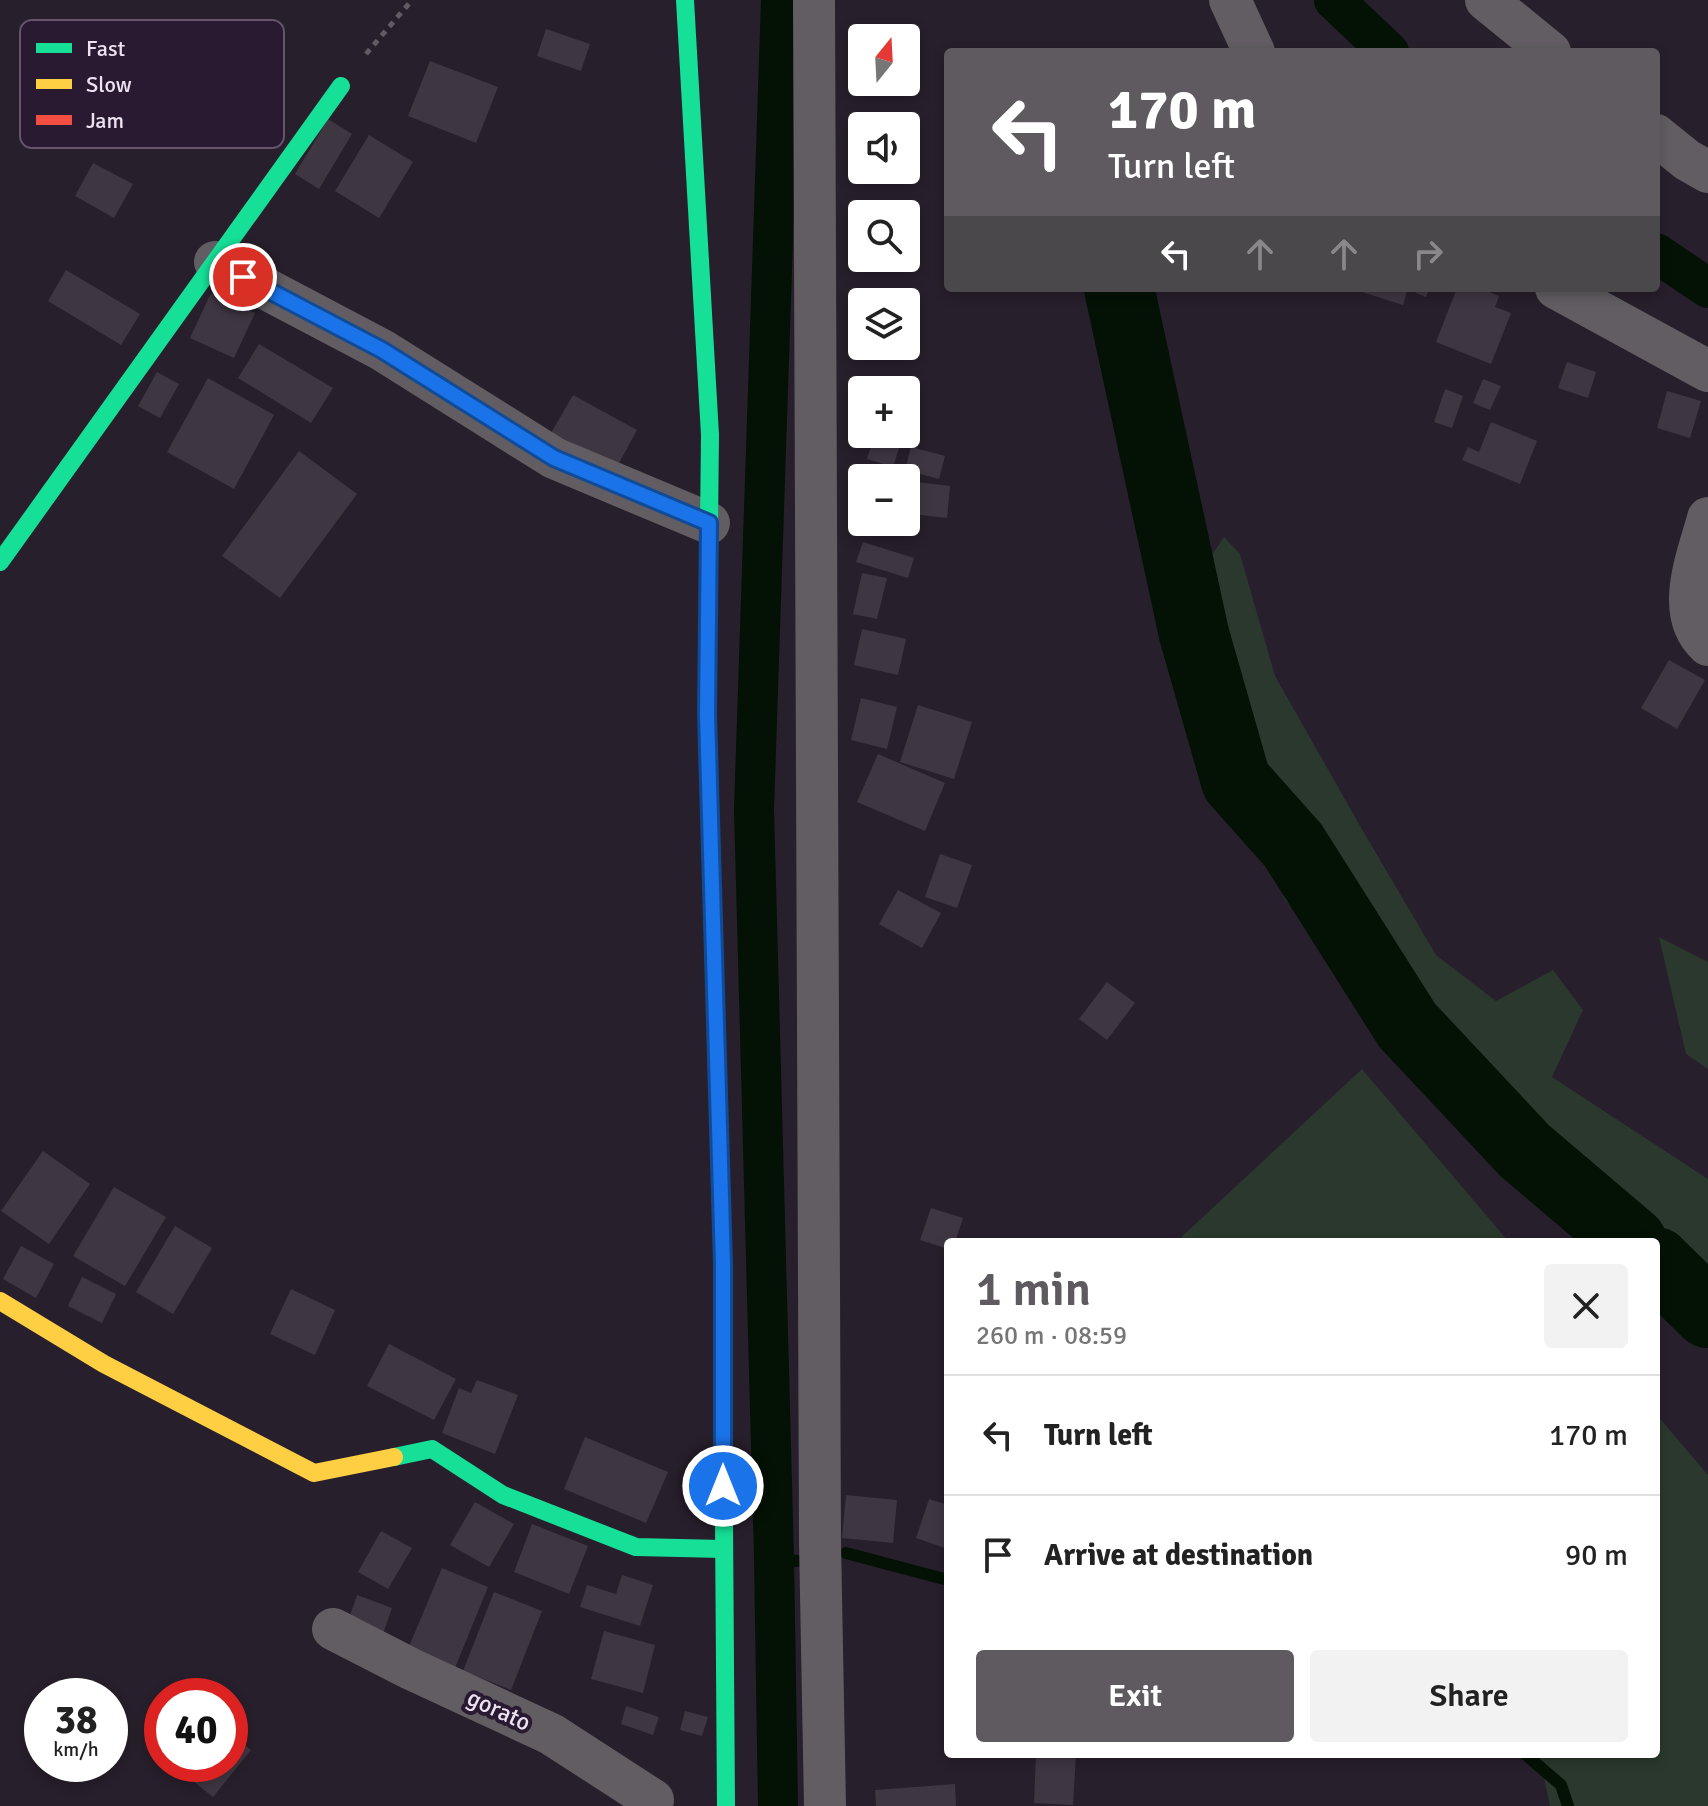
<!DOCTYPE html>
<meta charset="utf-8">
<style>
body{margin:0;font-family:Signika,sans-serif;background:#f2f2f2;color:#222;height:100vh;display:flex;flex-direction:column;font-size:30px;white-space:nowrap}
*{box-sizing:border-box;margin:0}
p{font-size:26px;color:#767676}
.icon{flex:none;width:44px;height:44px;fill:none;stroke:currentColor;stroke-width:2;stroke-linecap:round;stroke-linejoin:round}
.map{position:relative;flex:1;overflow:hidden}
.panel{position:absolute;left:944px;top:1238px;width:716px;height:520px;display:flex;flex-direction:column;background:#fff;border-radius:8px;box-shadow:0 4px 12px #0003}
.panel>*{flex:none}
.banner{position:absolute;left:944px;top:48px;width:716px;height:244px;border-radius:8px;box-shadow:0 4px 12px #0003;background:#5e5a60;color:#fff;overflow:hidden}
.needle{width:52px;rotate:18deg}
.buttons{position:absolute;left:848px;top:24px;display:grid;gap:16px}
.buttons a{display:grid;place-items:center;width:72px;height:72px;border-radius:8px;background:#fff;box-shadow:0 4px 12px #0003;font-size:40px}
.speed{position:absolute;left:24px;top:1678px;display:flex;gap:16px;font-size:40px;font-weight:700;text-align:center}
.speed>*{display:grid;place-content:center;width:104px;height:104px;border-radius:50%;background:#fff;box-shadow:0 4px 12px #0003;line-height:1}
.speed small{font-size:20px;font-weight:400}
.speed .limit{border:12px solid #d22;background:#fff;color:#111}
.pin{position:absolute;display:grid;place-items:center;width:68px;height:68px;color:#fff;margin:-34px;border:4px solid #fff;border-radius:50%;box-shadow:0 2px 8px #0007}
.me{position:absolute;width:88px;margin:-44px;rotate:0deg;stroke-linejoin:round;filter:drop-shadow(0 0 6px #0008)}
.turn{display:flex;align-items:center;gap:28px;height:168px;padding:0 32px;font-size:36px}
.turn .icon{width:104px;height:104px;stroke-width:2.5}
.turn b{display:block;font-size:56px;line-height:68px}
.lanes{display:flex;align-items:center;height:76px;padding:0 32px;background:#0003;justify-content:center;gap:40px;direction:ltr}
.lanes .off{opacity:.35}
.round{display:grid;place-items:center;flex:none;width:84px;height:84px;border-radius:8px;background:#f2f2f2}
.summary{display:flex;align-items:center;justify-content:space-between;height:136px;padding:0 32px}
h1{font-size:48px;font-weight:600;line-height:60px;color:#5e5a60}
.cta{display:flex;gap:16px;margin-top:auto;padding:16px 32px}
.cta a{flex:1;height:92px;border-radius:8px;background:#5e5a60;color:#fff;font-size:32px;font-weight:600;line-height:92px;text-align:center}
.cta a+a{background:#f2f2f2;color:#222}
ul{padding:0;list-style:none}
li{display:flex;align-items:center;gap:24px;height:120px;padding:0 32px;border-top:2px solid #e0e0e0}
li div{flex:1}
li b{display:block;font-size:30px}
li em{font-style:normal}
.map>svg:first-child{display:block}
.green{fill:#2a382d}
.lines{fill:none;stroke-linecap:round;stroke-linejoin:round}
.stream{stroke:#041105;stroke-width:12}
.canal{stroke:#041105;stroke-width:40}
.river{stroke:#041105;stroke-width:70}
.building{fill:#3e3641}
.path{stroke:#615c63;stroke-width:5;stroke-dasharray:6 6;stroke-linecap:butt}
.street{stroke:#615d62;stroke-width:42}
.fast{stroke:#16e098;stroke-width:18}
.slow{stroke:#ffcf43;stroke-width:18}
.jam{stroke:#f24e42;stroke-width:18}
.route-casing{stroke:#114b97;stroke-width:20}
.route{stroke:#1a73e8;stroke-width:14}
.labels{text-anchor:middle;stroke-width:8;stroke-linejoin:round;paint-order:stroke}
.street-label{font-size:24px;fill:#ede2f2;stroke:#291931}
.key{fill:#291931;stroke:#64556b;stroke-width:2}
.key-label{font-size:22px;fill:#ede2f2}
</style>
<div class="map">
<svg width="1708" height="1806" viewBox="0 0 1708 1806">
<rect width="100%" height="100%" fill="#271f2b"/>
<g class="green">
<path d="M1224 537 1240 554 1275 676 1363 831 1436 955 1496 1001 1553 970 1583 1010 1552 1077 1708 1179V1271L1522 1110 1382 1002 1285 900 1252 805 1196 578Z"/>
<path d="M1659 937 1708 962V1069L1686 1054Z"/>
<path d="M1362 1069 1509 1242H1176Z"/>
<path d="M1656 1414 1708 1475V1806H1550L1539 1754H1656Z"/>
</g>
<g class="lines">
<g class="stream">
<path d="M846 1553 948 1580"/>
<path d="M774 1558 797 1561"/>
<path d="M1525 1754 1561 1785 1568 1806"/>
</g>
<g class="canal">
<path d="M1334 0 1389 52"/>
<path d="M1656 253 1708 288"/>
<path d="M778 1806 774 1558 754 809 781 0"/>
</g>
<g class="river">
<path d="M1119 288 1194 634 1236 781 1293 845 1407 1025 1525 1151 1632 1242"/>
<path d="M1656 1262 1708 1313"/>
</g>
</g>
<g class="building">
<path d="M546 29 590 44 581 71 537 56Z"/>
<path d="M430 61 498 87 476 143 408 116Z"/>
<path d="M328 119 352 134 319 189 295 174Z"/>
<path d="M369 135 413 162 379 218 335 191Z"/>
<path d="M93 163 133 184 114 218 75 196Z"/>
<path d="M66 270 140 314 121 345 48 301Z"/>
<path d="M1349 288H1408L1403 305Z"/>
<path d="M1417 288H1429L1426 297 1416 293Z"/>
<path d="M1457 288H1479L1499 296 1495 307 1511 313 1491 364 1436 342Z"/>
<path d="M211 293 255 313 234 358 190 338Z"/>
<path d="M259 344 333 388 311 423 238 378Z"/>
<path d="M1567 362 1596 372 1588 398 1558 388Z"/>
<path d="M157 372 179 384 160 418 138 406Z"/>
<path d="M208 378 274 415 234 489 167 452Z"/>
<path d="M1483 379 1501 386 1490 410 1473 403Z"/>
<path d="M1445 389 1463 396 1452 428 1434 422Z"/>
<path d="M1667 391 1701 401 1690 438 1657 428Z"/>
<path d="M573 395 637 430 612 476 547 440Z"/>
<path d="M1491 422 1537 441 1520 484 1462 460 1468 447 1479 452Z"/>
<path d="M875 434 903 436 893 467 867 459Z"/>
<path d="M911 447 945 456 939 479 905 470Z"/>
<path d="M299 451 357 494 280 598 222 556Z"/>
<path d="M916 482 950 486 947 518 912 514Z"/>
<path d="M863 542 914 558 908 578 856 562Z"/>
<path d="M862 573 887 578 877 619 853 614Z"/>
<path d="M862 629 906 639 898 675 854 665Z"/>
<path d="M1669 660 1705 680 1677 729 1641 708Z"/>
<path d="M861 698 897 707 887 749 851 740Z"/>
<path d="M918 705 972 722 954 779 900 762Z"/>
<path d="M878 754 945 783 925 831 857 802Z"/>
<path d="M940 854 972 865 957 908 925 897Z"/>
<path d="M898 890 941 913 922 948 879 924Z"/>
<path d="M1107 982 1135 1003 1107 1040 1079 1019Z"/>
<path d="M43 1151 90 1184 49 1244 1 1211Z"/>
<path d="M114 1187 166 1217 125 1286 73 1256Z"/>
<path d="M931 1208 963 1218 955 1242H948V1249L920 1240Z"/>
<path d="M175 1226 212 1248 173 1314 136 1292Z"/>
<path d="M21 1246 54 1264 36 1298 3 1279Z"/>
<path d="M82 1277 116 1294 102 1323 68 1306Z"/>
<path d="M291 1289 335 1310 315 1355 270 1334Z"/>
<path d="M389 1344 456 1379 434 1420 367 1386Z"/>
<path d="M477 1380 518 1395 495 1454 442 1433 459 1388 471 1393Z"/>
<path d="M585 1437 668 1472 646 1523 564 1489Z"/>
<path d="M846 1495 897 1500 893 1543 842 1538Z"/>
<path d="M929 1499 948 1505V1549L916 1538Z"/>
<path d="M475 1502 514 1524 489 1567 450 1545Z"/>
<path d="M532 1524 588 1546 569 1594 514 1572Z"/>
<path d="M381 1531 412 1548 388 1589 358 1572Z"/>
<path d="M442 1568 488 1587 455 1668 408 1649Z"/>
<path d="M622 1575 653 1585 640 1626 580 1607 587 1585 616 1594Z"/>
<path d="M494 1592 542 1611 511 1690 463 1671Z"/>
<path d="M357 1595 392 1608 383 1634 348 1622Z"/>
<path d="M604 1631 655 1645 643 1693 591 1679Z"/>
<path d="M626 1706 659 1717 653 1735 621 1724Z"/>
<path d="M685 1711 708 1717 702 1736 680 1730Z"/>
<path d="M230 1733 251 1750 213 1797 172 1764H230Z"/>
<path d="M1036 1754H1076L1073 1805 1034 1803Z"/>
<path d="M955 1784 956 1806H876L875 1790Z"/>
</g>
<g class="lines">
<path class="path" d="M366 54 412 0"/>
<g class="street">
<path d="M814 0 820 1542 825 1806"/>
<path d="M1230 0 1254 52"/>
<path d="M1486 0 1550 52"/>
<path d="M1656 135 1687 160 1708 172"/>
<path d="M215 262 382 350 554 458 709 523"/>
<path d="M1556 288 1708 371"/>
<path d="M1708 518C1698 556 1673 613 1708 645"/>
<path d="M333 1629 411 1669 551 1734 653 1800 651 1806"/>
</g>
<g class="fast">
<path d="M685 0 710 435 707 714 712 897"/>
<path d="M0 562 341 86"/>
<path d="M722 1240 726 1806"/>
<path d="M394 1457 432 1449 503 1495 636 1547 723 1549"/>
</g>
<path class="slow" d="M0 1301 104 1364 314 1473 394 1457"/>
<path class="jam" d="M712 897 722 1240"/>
</g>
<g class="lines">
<defs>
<path id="route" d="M243 277 382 350 554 458 709 523 707 714 723 1265V1486"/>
</defs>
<use href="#route" class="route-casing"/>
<use href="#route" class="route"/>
</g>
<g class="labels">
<g class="street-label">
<text transform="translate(499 1710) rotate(25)" y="8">gorato</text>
</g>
</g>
<rect x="20" y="20" width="264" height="128" rx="12" class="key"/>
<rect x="36" y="43" width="36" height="10" fill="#16e098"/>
<rect x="36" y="79" width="36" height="10" fill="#ffcf43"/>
<rect x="36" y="115" width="36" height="10" fill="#f24e42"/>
<g class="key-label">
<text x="86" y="56">Fast</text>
<text x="86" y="92">Slow</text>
<text x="86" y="128">Jam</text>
</g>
</svg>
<div class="buttons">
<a><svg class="needle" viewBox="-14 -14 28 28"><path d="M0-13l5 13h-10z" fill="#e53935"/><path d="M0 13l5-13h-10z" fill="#767676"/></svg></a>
<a><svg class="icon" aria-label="sound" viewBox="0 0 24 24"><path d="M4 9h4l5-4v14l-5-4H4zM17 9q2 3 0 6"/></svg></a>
<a><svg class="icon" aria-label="search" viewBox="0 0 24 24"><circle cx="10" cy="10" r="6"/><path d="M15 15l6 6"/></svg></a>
<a><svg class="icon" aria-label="layers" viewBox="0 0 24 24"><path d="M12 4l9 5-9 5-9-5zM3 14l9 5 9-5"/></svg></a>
<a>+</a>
<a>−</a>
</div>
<div class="speed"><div>38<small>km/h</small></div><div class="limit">40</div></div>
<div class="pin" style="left:243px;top:277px;background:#d93025"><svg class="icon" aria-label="arrive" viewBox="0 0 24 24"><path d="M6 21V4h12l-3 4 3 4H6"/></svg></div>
<svg class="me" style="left:723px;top:1486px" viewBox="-20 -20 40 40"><circle r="17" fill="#1a73e8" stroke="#fff" stroke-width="3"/><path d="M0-11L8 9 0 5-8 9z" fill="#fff"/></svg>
<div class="banner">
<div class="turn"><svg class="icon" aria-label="left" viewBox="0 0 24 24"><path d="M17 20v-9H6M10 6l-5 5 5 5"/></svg><div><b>170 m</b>Turn left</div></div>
<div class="lanes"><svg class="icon" aria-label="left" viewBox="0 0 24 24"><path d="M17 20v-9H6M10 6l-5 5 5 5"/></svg><svg class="icon off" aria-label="ahead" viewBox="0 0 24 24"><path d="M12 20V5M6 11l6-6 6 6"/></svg><svg class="icon off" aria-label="ahead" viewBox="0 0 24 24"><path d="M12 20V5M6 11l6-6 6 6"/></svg><svg class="icon off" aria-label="right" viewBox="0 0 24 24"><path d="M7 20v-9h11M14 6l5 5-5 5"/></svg></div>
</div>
<section class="panel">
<div class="summary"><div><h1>1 min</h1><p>260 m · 08:59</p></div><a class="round"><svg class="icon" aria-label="close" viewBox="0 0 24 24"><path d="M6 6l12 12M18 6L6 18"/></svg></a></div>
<ul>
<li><svg class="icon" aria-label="left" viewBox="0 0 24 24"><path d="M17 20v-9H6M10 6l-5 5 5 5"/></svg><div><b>Turn left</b></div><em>170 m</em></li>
<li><svg class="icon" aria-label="arrive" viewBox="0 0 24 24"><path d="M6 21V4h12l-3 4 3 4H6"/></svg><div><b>Arrive at destination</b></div><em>90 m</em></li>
</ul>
<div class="cta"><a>Exit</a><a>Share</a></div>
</section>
</div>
